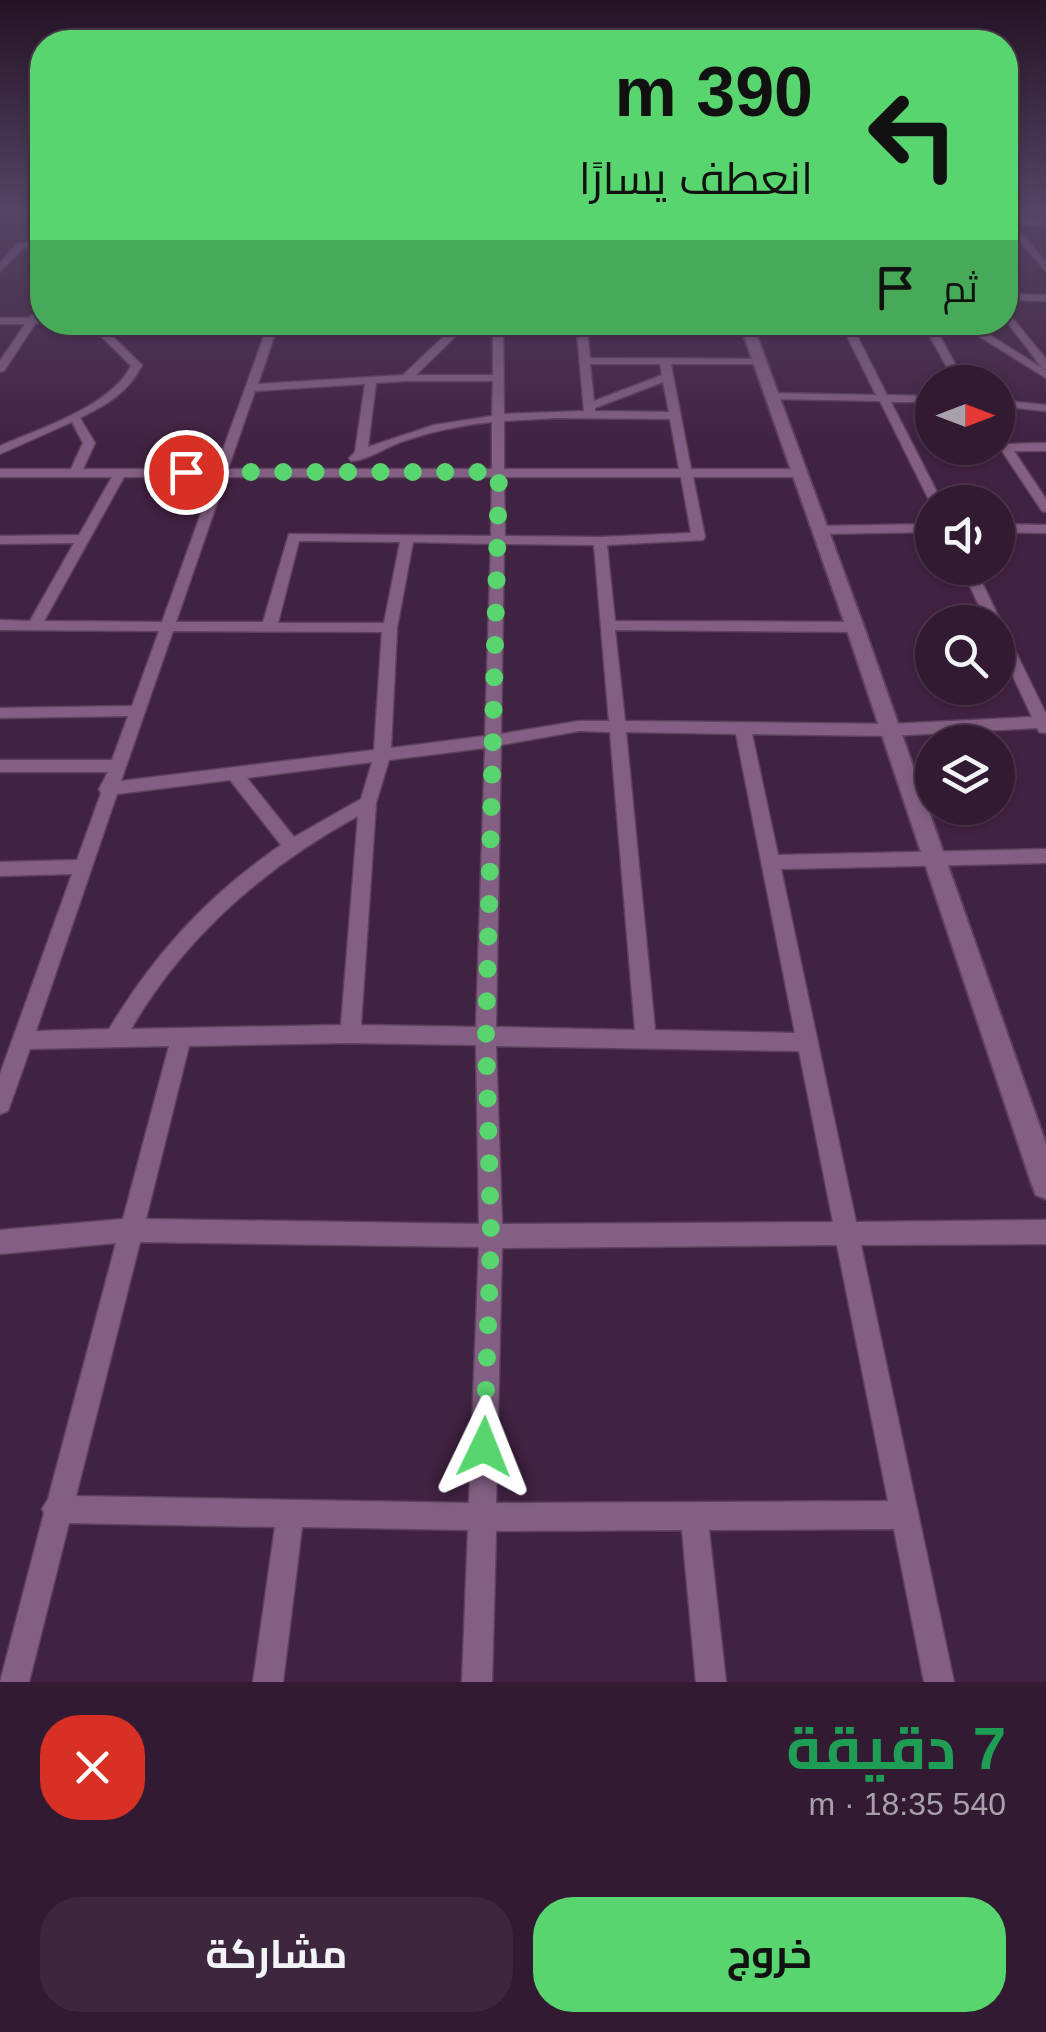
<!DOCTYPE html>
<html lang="ar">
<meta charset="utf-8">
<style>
body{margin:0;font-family:Arial,Cairo,sans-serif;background:#3d273e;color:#f1f3f6;direction:rtl;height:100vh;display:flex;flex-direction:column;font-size:38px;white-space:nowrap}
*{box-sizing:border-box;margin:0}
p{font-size:32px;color:#a8a1ac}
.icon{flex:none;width:55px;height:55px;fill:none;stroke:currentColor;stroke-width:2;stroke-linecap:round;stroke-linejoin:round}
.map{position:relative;height:1682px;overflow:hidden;direction:ltr}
.side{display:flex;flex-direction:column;background:#321a32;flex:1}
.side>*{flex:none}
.guide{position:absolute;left:30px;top:30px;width:988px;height:305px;border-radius:40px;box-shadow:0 2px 8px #0004,0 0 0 2px #4d384d;direction:rtl;background:#59d56f;color:#111;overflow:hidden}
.needle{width:65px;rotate:90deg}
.controls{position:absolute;left:915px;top:365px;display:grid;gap:20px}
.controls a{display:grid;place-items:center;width:100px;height:100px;border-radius:50%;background:#321a32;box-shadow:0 2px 8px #0004,0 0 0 2px #4d384d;font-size:50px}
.pin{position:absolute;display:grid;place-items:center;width:85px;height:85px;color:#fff;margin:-42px;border:5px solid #fff;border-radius:50%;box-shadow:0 2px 10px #0007}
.me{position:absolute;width:110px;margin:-55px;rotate:2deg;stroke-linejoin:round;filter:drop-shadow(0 0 8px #0008)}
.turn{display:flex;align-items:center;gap:35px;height:210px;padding:0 40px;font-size:45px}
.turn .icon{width:130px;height:130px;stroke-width:2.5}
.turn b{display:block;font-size:70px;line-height:85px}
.then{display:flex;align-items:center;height:95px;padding:0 40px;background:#0003;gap:20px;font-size:38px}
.round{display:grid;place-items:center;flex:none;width:105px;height:105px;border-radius:40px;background:#3d273e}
.headline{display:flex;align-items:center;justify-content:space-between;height:170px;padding:0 40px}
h1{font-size:60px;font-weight:700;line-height:75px;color:#1e9e55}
.cta{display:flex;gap:20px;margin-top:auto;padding:20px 40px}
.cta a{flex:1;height:115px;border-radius:40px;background:#59d56f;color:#111;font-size:40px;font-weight:700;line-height:115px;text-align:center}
.cta a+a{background:#3d273e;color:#f1f3f6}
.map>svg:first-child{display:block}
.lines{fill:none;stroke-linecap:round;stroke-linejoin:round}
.street-casing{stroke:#5d415d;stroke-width:3}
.secondary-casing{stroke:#5d415d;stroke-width:4}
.street{fill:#836083;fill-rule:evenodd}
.secondary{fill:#836083;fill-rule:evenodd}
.route{stroke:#59d56f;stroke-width:18;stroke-dasharray:0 32.4}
</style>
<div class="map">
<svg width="1046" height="1682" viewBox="0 0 1046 1682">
<rect width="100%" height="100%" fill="#422242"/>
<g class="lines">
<defs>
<g id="street">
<path d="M1005 215 1011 219H1046V225H1015L1046 262V271L1005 225Z"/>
<path d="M42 241V247L23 248 0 272V263L17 244Z"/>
<path d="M1005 294 1046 295V301L1005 300Z"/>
<path d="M42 303V313L39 318 42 321 35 324 4 371 0 372V361L25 324H0V318H29Z"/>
<path d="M1005 309 1046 359V369L1043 368 1046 370V378L956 322H969L1042 368 1005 319Z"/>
<path d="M105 322H115L111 335 142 365C129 392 106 405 80 418L95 443 83 469H216L269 322H279L258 384 403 375 459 322H470L416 375H493V322H503L504 414 584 411 576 322H586L590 358 764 359V363L760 364H671L691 469H800L806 473 800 477H693L705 537 703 540 607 545 615 621 855 622 862 627 855 632 615 630 625 721 890 724 1032 717 998 644V622H987L961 568H975L1001 622 998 625 1005 630 1046 714V733L1039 732 1037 728 890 736 752 734 778 855 1046 849V863L781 869 856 1222 1046 1220V1244L861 1245 954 1682H924L894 1529 709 1530 726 1682H696L682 1530 496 1531 492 1682H462L468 1530 302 1527 283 1682H253L275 1527 69 1523 29 1682H0L44 1513 42 1509 48 1499 116 1243 0 1254V1230L123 1219 169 1046 30 1049 8 1111 0 1114V1074L72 874 0 876V862L77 860 101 793 99 789 108 772H0V760H112L128 716 0 718V708L132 706 159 631 0 630V620L30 621 74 543 0 544V536L79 535 112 477H0V469H71L83 443 72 422 0 454V446C41 428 111 406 131 366L101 336ZM590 364H660L662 375 594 401ZM406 381H493L492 416 434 425 368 447 376 383ZM663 382 669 412 595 411V408ZM365 384 355 452 349 458 351 461C367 461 387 446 404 441 432 431 462 425 492 422V469H228L255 391ZM556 418 670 419 679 469H504V421ZM124 477H214L162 622 44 621ZM226 477H492L491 536 289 534 263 622H176ZM504 477H681L691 533 600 537 505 536ZM299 541 400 542 384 623H278ZM413 542 491 544 485 736 391 748 397 628ZM504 544 594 545 609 721H579L501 734ZM173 631 382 632 374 750 121 781ZM579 731 610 732 635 1030 496 1027 501 745ZM626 732 736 734 795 1033 655 1030ZM485 748 476 1027 361 1025 376 803 389 760ZM372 762 361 799 294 837 247 778ZM230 780 281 845C206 897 156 952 109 1029L36 1031 117 794ZM358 816 341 1025 131 1029C186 935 264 868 358 816ZM350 1043 476 1045 479 1224 146 1219 189 1046ZM496 1046 799 1051 833 1222 502 1224ZM140 1242 479 1247 469 1503 76 1496ZM837 1245 888 1501 496 1503 502 1248Z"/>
<path d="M840 322H850L887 395 932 396V402H891L942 502H932V505L930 502 880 401 773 399 767 396 773 393 876 395Z"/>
<path d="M922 322H932L965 382H955Z"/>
<path d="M998 400 1046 405V411L998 406Z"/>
<path d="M998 434 1009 444 1046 443V451H1014L1046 499V512L1042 511 998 445Z"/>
<path d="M932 524V532L821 534 815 530 821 526Z"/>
<path d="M998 524 1046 525V533L998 532Z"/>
</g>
<path id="secondary" d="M739 322H752L864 627 1046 1144V1199L1036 1195 1032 1185 846 627Z"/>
</defs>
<use href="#street" class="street-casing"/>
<use href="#secondary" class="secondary-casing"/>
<use href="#street" class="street"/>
<use href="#secondary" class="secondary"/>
</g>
<linearGradient id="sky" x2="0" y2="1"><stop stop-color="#241324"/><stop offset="0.47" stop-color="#544465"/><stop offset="1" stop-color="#544465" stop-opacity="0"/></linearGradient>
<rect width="1046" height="447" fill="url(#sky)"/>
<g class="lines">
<path class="route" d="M186 472H499L486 1036 491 1236 484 1447"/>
</g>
</svg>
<div class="controls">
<a><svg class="needle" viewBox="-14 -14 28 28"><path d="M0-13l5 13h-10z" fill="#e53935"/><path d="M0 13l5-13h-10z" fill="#a8a1ac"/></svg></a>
<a><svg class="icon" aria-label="sound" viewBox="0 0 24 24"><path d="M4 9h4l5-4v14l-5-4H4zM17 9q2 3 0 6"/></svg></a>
<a><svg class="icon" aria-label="search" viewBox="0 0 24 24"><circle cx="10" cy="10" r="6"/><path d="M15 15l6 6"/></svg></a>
<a><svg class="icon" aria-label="layers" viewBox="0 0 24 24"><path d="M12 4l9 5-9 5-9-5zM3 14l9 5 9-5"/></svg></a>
</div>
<div class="pin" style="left:186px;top:472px;background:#d93025"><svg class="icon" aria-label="arrive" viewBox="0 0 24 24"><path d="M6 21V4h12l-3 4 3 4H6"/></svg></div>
<svg class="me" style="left:484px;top:1447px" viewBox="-20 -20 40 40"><path d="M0-17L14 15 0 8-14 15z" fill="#59d56f" stroke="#fff" stroke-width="4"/></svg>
<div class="guide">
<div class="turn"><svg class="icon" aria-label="left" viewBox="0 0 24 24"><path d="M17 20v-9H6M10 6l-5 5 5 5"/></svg><div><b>390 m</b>انعطف يسارًا</div></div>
<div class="then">ثم<svg class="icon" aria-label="arrive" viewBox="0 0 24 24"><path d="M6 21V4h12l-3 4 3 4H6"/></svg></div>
</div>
</div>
<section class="side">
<div class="headline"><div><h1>7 دقيقة</h1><p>540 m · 18:35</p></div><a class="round" style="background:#d93025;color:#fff"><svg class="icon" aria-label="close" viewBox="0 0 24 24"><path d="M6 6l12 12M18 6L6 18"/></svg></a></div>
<div class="cta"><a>خروج</a><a>مشاركة</a></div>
</section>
